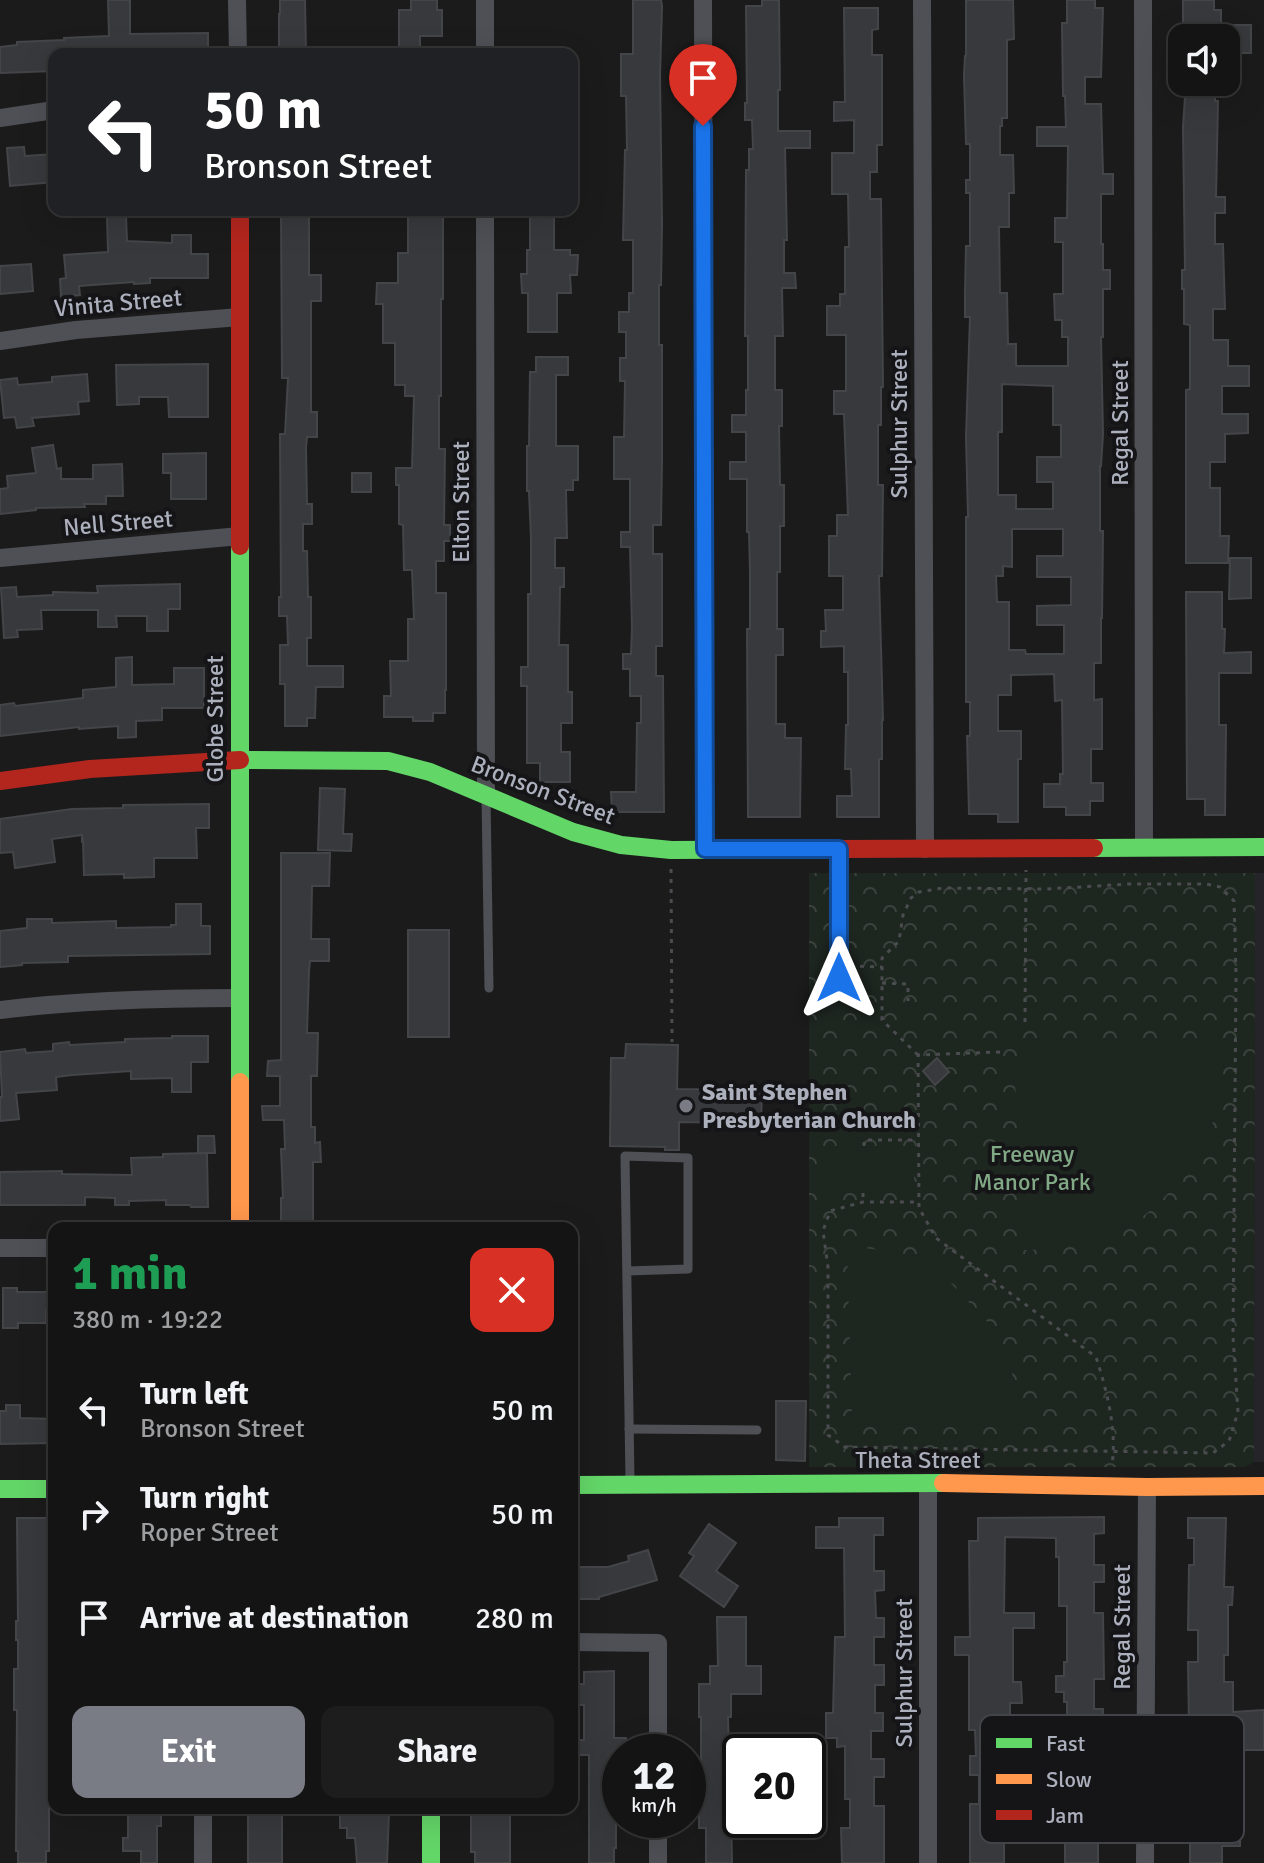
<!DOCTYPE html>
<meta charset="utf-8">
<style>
body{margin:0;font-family:Signika,sans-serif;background:#1d1d1e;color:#f1f3f6;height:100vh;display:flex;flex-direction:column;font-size:30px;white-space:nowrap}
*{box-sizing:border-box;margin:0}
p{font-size:26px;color:#9d9ea0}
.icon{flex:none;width:44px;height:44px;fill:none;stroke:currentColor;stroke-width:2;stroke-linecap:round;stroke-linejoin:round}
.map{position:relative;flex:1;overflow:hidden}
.drawer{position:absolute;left:48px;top:1222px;width:530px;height:592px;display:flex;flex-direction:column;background:#141415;border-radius:16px;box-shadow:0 8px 32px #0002,0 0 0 2px #333334}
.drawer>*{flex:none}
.guide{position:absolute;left:48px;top:48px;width:530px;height:168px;border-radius:16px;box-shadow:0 8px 32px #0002,0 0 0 2px #333334;background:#202124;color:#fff;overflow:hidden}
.fabs{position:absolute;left:1168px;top:24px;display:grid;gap:16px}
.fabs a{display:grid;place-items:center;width:72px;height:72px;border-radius:16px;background:#141415;box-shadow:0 8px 32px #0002,0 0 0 2px #333334;font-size:40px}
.speed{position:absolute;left:602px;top:1734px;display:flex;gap:16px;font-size:40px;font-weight:700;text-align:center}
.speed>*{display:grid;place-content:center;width:104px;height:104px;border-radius:50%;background:#141415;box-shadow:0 8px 32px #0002,0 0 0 2px #333334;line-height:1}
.speed small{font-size:20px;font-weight:400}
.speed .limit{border:4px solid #111;border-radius:12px;background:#fff;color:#111}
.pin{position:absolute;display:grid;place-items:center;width:68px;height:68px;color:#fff;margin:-82px -34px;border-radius:50% 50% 50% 0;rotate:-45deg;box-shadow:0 0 8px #0007}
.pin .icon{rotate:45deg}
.me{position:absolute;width:88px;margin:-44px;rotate:0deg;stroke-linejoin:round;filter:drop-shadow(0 0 6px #0008)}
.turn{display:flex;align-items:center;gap:28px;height:168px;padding:0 24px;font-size:36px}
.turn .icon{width:104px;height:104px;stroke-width:2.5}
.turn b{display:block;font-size:56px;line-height:68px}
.round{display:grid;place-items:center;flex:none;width:84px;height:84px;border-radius:16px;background:#1d1d1e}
.head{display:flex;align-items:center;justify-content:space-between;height:136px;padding:0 24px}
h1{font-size:48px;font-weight:700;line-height:60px;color:#1e9e55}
.primary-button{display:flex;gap:16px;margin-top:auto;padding:16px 24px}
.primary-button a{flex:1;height:92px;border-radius:16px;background:#797c85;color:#fff;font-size:32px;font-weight:700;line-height:92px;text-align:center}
.primary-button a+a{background:#1d1d1e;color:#f1f3f6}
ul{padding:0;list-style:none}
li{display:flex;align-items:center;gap:24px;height:104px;padding:0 24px}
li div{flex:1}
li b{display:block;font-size:30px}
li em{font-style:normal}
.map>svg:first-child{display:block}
.built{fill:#252529}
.park{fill:url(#park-crowns)}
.garden{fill:#1e2620}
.building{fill:#38393c;stroke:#444548;stroke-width:2;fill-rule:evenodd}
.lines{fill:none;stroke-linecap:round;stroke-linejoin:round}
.path{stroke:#4b4c4f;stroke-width:3;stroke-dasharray:4 6;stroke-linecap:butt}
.lane{stroke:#4f5055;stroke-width:9}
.street{stroke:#4f5055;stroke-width:18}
.fast{stroke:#63d668;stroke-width:18}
.slow{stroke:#ff974d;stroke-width:18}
.jam{stroke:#b3261e;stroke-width:18}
.route-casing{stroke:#114b97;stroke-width:20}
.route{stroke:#1a73e8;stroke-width:14}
.poi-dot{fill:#797c85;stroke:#151518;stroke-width:3}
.labels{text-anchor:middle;stroke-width:8;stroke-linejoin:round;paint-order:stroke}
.street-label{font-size:24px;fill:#acb0bd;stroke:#151518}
.poi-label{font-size:24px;font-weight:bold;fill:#acb0bd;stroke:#151518;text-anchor:start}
.park-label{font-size:24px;fill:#82a986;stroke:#151518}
.key{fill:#151518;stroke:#42444a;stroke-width:2}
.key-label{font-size:22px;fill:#acb0bd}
</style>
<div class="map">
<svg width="1264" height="1863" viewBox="0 0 1264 1863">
<defs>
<pattern id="park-crowns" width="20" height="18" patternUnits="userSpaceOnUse" patternTransform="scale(2)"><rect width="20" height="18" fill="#1e2620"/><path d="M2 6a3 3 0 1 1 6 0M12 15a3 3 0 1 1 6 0" fill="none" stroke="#3c433e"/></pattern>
</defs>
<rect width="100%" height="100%" fill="#1b1b1c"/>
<path class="built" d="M1255 873H1264V1462H1254Z"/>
<path class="park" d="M809 873H1255L1254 1462 1245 1467H809Z"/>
<g class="garden">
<path d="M1035 1038 1224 1049C1223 1072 1222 1094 1215 1116 1203 1154 1169 1200 1135 1222 1131 1226 1124 1228 1119 1230 1086 1244 1059 1249 1024 1250L1014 1063 1024 1044Z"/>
<path d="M820 1146 914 1147V1193L820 1192Z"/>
<path d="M847 1245 927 1258 1000 1335 1027 1423 860 1425 852 1417Z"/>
</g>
<g class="building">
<path d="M108 0H130V34L208 33V54H54V71L0 73V47L17 45V42L64 40V38L109 36Z"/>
<path d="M280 0H305L306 54H279V14H280Z"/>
<path d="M411 0H437V10H442V36H420V54H399V10H411Z"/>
<path d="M633 0H661L662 6 660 76 662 223 661 285H659V345H662V459L661 525H653V554H662V646H656V676H663L664 812H612L611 792H636L637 723H641V696H630V669H623V654H631L632 628 630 547H621V532H630V479H614V437H624L625 381H620V358H626V332H619V312H629V293H633V240H623L625 150H627L626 96H621V54H633Z"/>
<path d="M762 0H779L780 90H778V131H810V148H785L787 240H784V273H795L796 288H782L783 336H775V390H782V426H779L780 485H784V526H780V572H777V629H783V655H776V724H785V738H801L800 817H748L747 629H750V572L749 532H747V479H730V462H746V432H732V415H746V390H748V336H745L746 170H749V149H753L752 120H745V103H747L746 6H762Z"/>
<path d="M966 0H1013L1014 39 1007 40V118H1002V126H1000V155H1013L1014 193H1009V227H999L1000 293H1007L1008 344H1016V366H1068V337H1062V320H1055L1054 294H1063V242H1055V218H1067L1068 146H1037V127H1066L1065 96H1063L1062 23H1067V0H1095V8H1103L1101 77H1085V104H1101L1103 174H1113V194H1101V244H1103V270H1110V289H1103V337H1101L1103 434 1101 466H1100V531H1103L1102 618H1101V663H1094V700L1102 699V749H1091V783H1103V801H1090V815H1066V807H1044V784H1060V774H1063L1062 700 1055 701 1054 674 1011 675V695H998V731H1021V759H1018V822H998V814H969L967 736H970V702H966V517H968L966 437 970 317H965V293L966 246H970V193H966V180H970V144H966L964 75 965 56H966ZM1002 384 1053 386V425H1061V457H1037V482H1053V509H1016V495H998V432H1002ZM1012 529H1063V556H1037V577H1071V605L1037 606V625H1064V654H1026L1025 650H1009V602H997L996 576H1003V566L1012 567Z"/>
<path d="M1183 0H1214V10H1221V38L1183 37Z"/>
<path d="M844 8H878V29L872 30V55H882V145H877V172H870V199H881L883 387H881V425H878V485H883L882 576H879L883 720H882V759H879V817H837V796H852L851 769H845L846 725H848V672H844V646L821 647V631H826L825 610H843V576H829V536H837V515H848L844 414H834V391H846V335H827V306H840V294H845V247H849L848 194H832V153H854V120L834 121V102H845Z"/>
<rect x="1226" y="25" width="25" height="28"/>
<path d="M1186 82H1215V101H1218L1216 197H1225V213H1215V244H1223L1225 309H1213V340H1228V366H1249V386H1222V414H1248V433L1225 434V462H1210V488H1220V536H1229L1228 563H1186V390L1190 389V325L1184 324V289H1182V270H1185L1183 127Z"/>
<path d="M24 147 25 156 54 154V182L10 186 7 148Z"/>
<path d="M281 210H309V275H321V301H311V412H317V437H307L306 447 307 504H312V524H303V551H307L308 597H311V638H307V666H343V687H316L315 718H307V726H285V684H280V645H288L287 616H279V597H281L280 434H285L288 378H282Z"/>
<path d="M408 210H443V299H441V396H439V449H445L444 525H450V541H444V561H436V593H446V690H445V713H433V721H413V717H384V696H391L390 661H408V619H414L412 570H404L403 525 399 524V485H396V468H412L414 396H405V385H395V343H383V304H376L377 283H398V253H408Z"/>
<path d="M530 210H554V250H570V255H578L577 275H570L571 293H557V332H528V293H522L521 274H527V250H530Z"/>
<path d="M107 216H126L127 241 172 243V235H191V254H208V278H150V283L134 284V282L79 286 80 295 61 297 60 279 66 278 64 255 108 252Z"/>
<path d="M31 264 33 291 0 294V266Z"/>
<path d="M536 357H568V375H556V446H578V480H573V490H566L567 538H555V568H564V587H560L559 645H568V692H572V723H561V752H570V782H540V763H527V686H521V667H528V594H531V538L529 491H527V446H529L530 372H536Z"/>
<path d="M208 364V417H169L168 397H139V404L117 405 116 365Z"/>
<path d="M87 374 89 401 78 402 79 414 32 418 34 426 17 428 15 417 4 418 0 380 17 378 18 385 52 382V377Z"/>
<path d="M53 445 57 469 61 468V479H93V465L122 464 123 496H106V504H84L85 507 36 508V510L0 514V489L8 488 7 476 36 473 32 448Z"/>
<path d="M206 453V499H171V473H163V454Z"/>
<rect x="352" y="473" width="19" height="19"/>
<path d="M1230 558H1251V598L1229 599Z"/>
<path d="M180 584V609H168V631H147V616H116L117 627H98V610H41L42 629 17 630 18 637 4 638 1 588 16 587 17 597 53 595V592L98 593 97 586Z"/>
<path d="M1186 592H1222V629H1225L1224 653 1251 652V673H1219V725H1226L1225 815H1205V799H1187Z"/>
<path d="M132 657V685L174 684V668H204V708H162V720L136 721V737L118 738V726L79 729V727L0 736V705L14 703 15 706 83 698V690L116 687V658Z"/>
<path d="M320 788 345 789 343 834H352L351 851 318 850Z"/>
<path d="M209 804V828H196L197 858H154V877L124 878V874L84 875 83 840 82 841V835L52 839 55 862 15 868 13 852 0 853V819L72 809 123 808V805Z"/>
<path d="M281 853H330L329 886H312L311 939H329V961H310L309 971 307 1033H318L317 1076H311V1127H315V1143L320 1142 321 1162H313V1228H281V1198H283L281 1149H285L284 1120H263L262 1106H280V1076H267L268 1061 281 1060Z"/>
<path d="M176 904H201V926H210V954L68 956V962L22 963V965L0 967V931L27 928V919H52V923L116 921V928L171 927V925H176Z"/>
<rect x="408" y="930" width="41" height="107"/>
<path d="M172 1036H208V1062H191V1092H172V1078L131 1079V1071L72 1075 56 1077 57 1090 16 1093 19 1119 0 1121V1097H2L0 1052 25 1049 26 1053 53 1051V1044L69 1042 70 1045 125 1042V1039L172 1038Z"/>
<path d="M626 1044 678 1045 677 1089 762 1090 761 1123 679 1122V1150H665V1147L610 1146 611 1058H625Z"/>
<path d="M937 1058 949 1072 935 1085 923 1071Z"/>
<path d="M198 1136H214L215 1153H198Z"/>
<path d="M207 1153 208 1207H191L190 1205H166V1200L129 1201V1205H115V1198L85 1197V1205H0V1172L62 1171V1174L132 1175 131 1158 163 1157V1154Z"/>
<path d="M3 1288H17V1292H54V1310H46V1323H18V1328H3Z"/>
<path d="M776 1401H806L805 1461 776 1460Z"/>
<path d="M6 1405H20V1418L54 1419V1443L0 1444V1411H6Z"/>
<path d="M1104 1517V1533L1094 1534V1565H1104V1582H1094V1613H1103L1104 1679H1094V1709H1103L1102 1804H1104V1826H1098V1863H1065V1804H1067V1702H1064V1692H1056V1676H1064V1662H1067V1606H1059V1557H1056V1538L1005 1537 1004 1613H1034V1628H1013V1682H1021L1022 1703H1010V1799H1004V1863H970V1804H979V1775H970V1756H976L975 1730H969V1655H955V1637H970L969 1541H978V1518Z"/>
<path d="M17 1518H48V1531H54V1616H52V1663H49V1715H51V1763H54V1786H49V1851H46V1863H18V1851H16L17 1710H14V1669H18V1640H16V1621H18Z"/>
<path d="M839 1518H883V1535H874V1571H884V1590L875 1591 876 1618H884V1637H874V1665H884V1685H875V1713H883V1731H871V1759H884V1777H874V1806H884V1863H842L841 1828H850V1799H845V1746L837 1747V1738H826V1713H833L835 1637H845L844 1548H816V1527H839Z"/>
<path d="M1188 1518H1226L1224 1587H1233L1232 1605H1228V1655H1224V1682H1233V1712L1264 1710V1750H1223V1777H1234V1816H1240V1846H1222V1863H1190V1797L1173 1796V1779H1189L1190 1756H1199V1726H1189L1188 1662H1198V1630H1188L1189 1565H1194V1538H1188Z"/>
<path d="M709 1524 736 1543 716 1571 738 1586 724 1607 680 1576 694 1556 689 1553Z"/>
<path d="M648 1550 657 1580 599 1597V1599H575L576 1592H572V1567H608L629 1561 628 1556Z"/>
<path d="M717 1617H746V1666H761V1694H731V1717H728L729 1756H724V1811H731L732 1863H706V1828H699V1811H701V1717H699V1684H710V1666H718Z"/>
<path d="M614 1671V1738H626V1752L616 1753V1848H614V1863H589V1755H572V1740H584V1705H572V1684H584V1672Z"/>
<path d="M248 1808H261V1814H282V1863H248Z"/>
<path d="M128 1812H161V1826H157V1863H141V1851H123V1838H128Z"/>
<path d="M340 1813H389L387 1863H357L355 1838H347V1828H340Z"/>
<path d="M471 1815H510V1863H475V1852H471Z"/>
</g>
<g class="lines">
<g class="path">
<path d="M671 869 672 1042"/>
<path d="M850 966 882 967"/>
<path d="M882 983 908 984V1001"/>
<path d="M1025 1022 1026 870"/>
<path d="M1000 1052 918 1055 919 1208 936 1238 1096 1357C1107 1391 1117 1430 1112 1465"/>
<path d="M918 1055 882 1020V958L899 941 903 915 911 898 919 892 943 888 1047 889 1128 884H1206L1220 887 1234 901 1236 975 1233 1336 1238 1412 1229 1441 1213 1453 845 1447 828 1435V1267L823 1231 830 1211 863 1202H919"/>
<path d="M864 1146V1140H918"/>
<path d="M863 1193V1202"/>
</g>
<g class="lane">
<path d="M486 797 489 988"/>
<path d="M839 853V978"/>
<path d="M627 1271 688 1269V1158L625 1156 630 1481"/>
<path d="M629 1429 757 1430"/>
</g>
<g class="street">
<path d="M237 0 238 54"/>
<path d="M485 0V54"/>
<path d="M703 0 705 849"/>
<path d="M922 0 925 849"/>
<path d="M1143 0 1144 847"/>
<path d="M0 118 54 110"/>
<path d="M485 210 486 794"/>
<path d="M0 341 76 330 240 317"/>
<path d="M0 558 240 536"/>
<path d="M0 1010C80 1000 159 998 240 998"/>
<path d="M0 1248H54"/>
<path d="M928 1483V1863"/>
<path d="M572 1642 658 1643V1752"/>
<path d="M203 1808V1863"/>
<path d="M658 1820V1863"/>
<path d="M1145 1863 1147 1487"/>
</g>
<g class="fast">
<path d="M240 546V1082"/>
<path d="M240 760 388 761 430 772 573 832 621 845 671 850 839 849"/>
<path d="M1094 848 1264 847"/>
<path d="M572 1485 943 1483"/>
<path d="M0 1489H54"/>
<path d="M431 1808V1863"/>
</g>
<g class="slow">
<path d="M240 1082V1228"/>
<path d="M943 1483 1147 1487 1264 1486"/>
</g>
<g class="jam">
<path d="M240 210V546"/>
<path d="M0 781 90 769 240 760"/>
<path d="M839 849 1094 848"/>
</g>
</g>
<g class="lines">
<defs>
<path id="route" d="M703 126 705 849H839V978"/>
</defs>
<use href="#route" class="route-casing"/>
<use href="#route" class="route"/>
</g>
<circle class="poi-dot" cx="686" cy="1106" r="8"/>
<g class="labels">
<g class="street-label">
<text transform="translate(118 303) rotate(-5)" y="8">Vinita Street</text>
<text transform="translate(1120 423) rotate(-90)" y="8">Regal Street</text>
<text transform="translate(899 424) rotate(-90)" y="8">Sulphur Street</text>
<text transform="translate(461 502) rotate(-90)" y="8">Elton Street</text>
<text transform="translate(118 523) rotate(-5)" y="8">Nell Street</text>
<text transform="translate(215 719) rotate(-90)" y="8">Globe Street</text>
<text transform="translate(543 790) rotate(21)" y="8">Bronson Street</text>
<text x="918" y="1468">Theta Street</text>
<text transform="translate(1122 1627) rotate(-90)" y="8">Regal Street</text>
<text transform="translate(904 1673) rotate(-90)" y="8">Sulphur Street</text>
</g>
<g class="poi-label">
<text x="702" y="1100">Saint Stephen<tspan x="702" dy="28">Presbyterian Church</tspan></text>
</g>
<g class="park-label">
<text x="1032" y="1162">Freeway<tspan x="1032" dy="28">Manor Park</tspan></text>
</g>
</g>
<rect x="980" y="1715" width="264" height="128" rx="12" class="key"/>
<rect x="996" y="1738" width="36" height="10" fill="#63d668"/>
<rect x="996" y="1774" width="36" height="10" fill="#ff974d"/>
<rect x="996" y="1810" width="36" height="10" fill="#b3261e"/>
<g class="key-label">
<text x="1046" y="1751">Fast</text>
<text x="1046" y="1787">Slow</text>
<text x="1046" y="1823">Jam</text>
</g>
</svg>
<div class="fabs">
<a><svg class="icon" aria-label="sound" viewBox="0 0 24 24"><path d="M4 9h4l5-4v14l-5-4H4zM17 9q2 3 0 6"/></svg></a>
</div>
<div class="speed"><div>12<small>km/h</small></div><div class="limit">20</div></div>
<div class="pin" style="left:703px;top:126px;background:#d93025"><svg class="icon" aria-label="arrive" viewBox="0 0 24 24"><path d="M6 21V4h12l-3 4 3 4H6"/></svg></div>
<svg class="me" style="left:839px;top:978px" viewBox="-20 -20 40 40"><path d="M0-17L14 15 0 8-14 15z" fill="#1a73e8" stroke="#fff" stroke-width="4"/></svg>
<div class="guide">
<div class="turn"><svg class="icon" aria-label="left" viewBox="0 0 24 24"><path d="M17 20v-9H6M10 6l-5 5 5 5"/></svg><div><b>50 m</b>Bronson Street</div></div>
</div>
<section class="drawer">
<div class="head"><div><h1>1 min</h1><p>380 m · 19:22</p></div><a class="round" style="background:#d93025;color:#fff"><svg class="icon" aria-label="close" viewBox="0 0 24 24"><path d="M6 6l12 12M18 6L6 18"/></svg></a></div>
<ul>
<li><svg class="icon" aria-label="left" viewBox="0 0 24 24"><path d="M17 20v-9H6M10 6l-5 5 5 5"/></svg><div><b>Turn left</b><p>Bronson Street</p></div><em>50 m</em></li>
<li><svg class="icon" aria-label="right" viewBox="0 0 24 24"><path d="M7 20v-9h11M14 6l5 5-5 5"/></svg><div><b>Turn right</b><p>Roper Street</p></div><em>50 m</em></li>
<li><svg class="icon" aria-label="arrive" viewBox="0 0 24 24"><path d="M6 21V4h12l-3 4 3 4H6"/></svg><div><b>Arrive at destination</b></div><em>280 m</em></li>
</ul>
<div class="primary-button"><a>Exit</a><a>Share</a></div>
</section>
</div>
